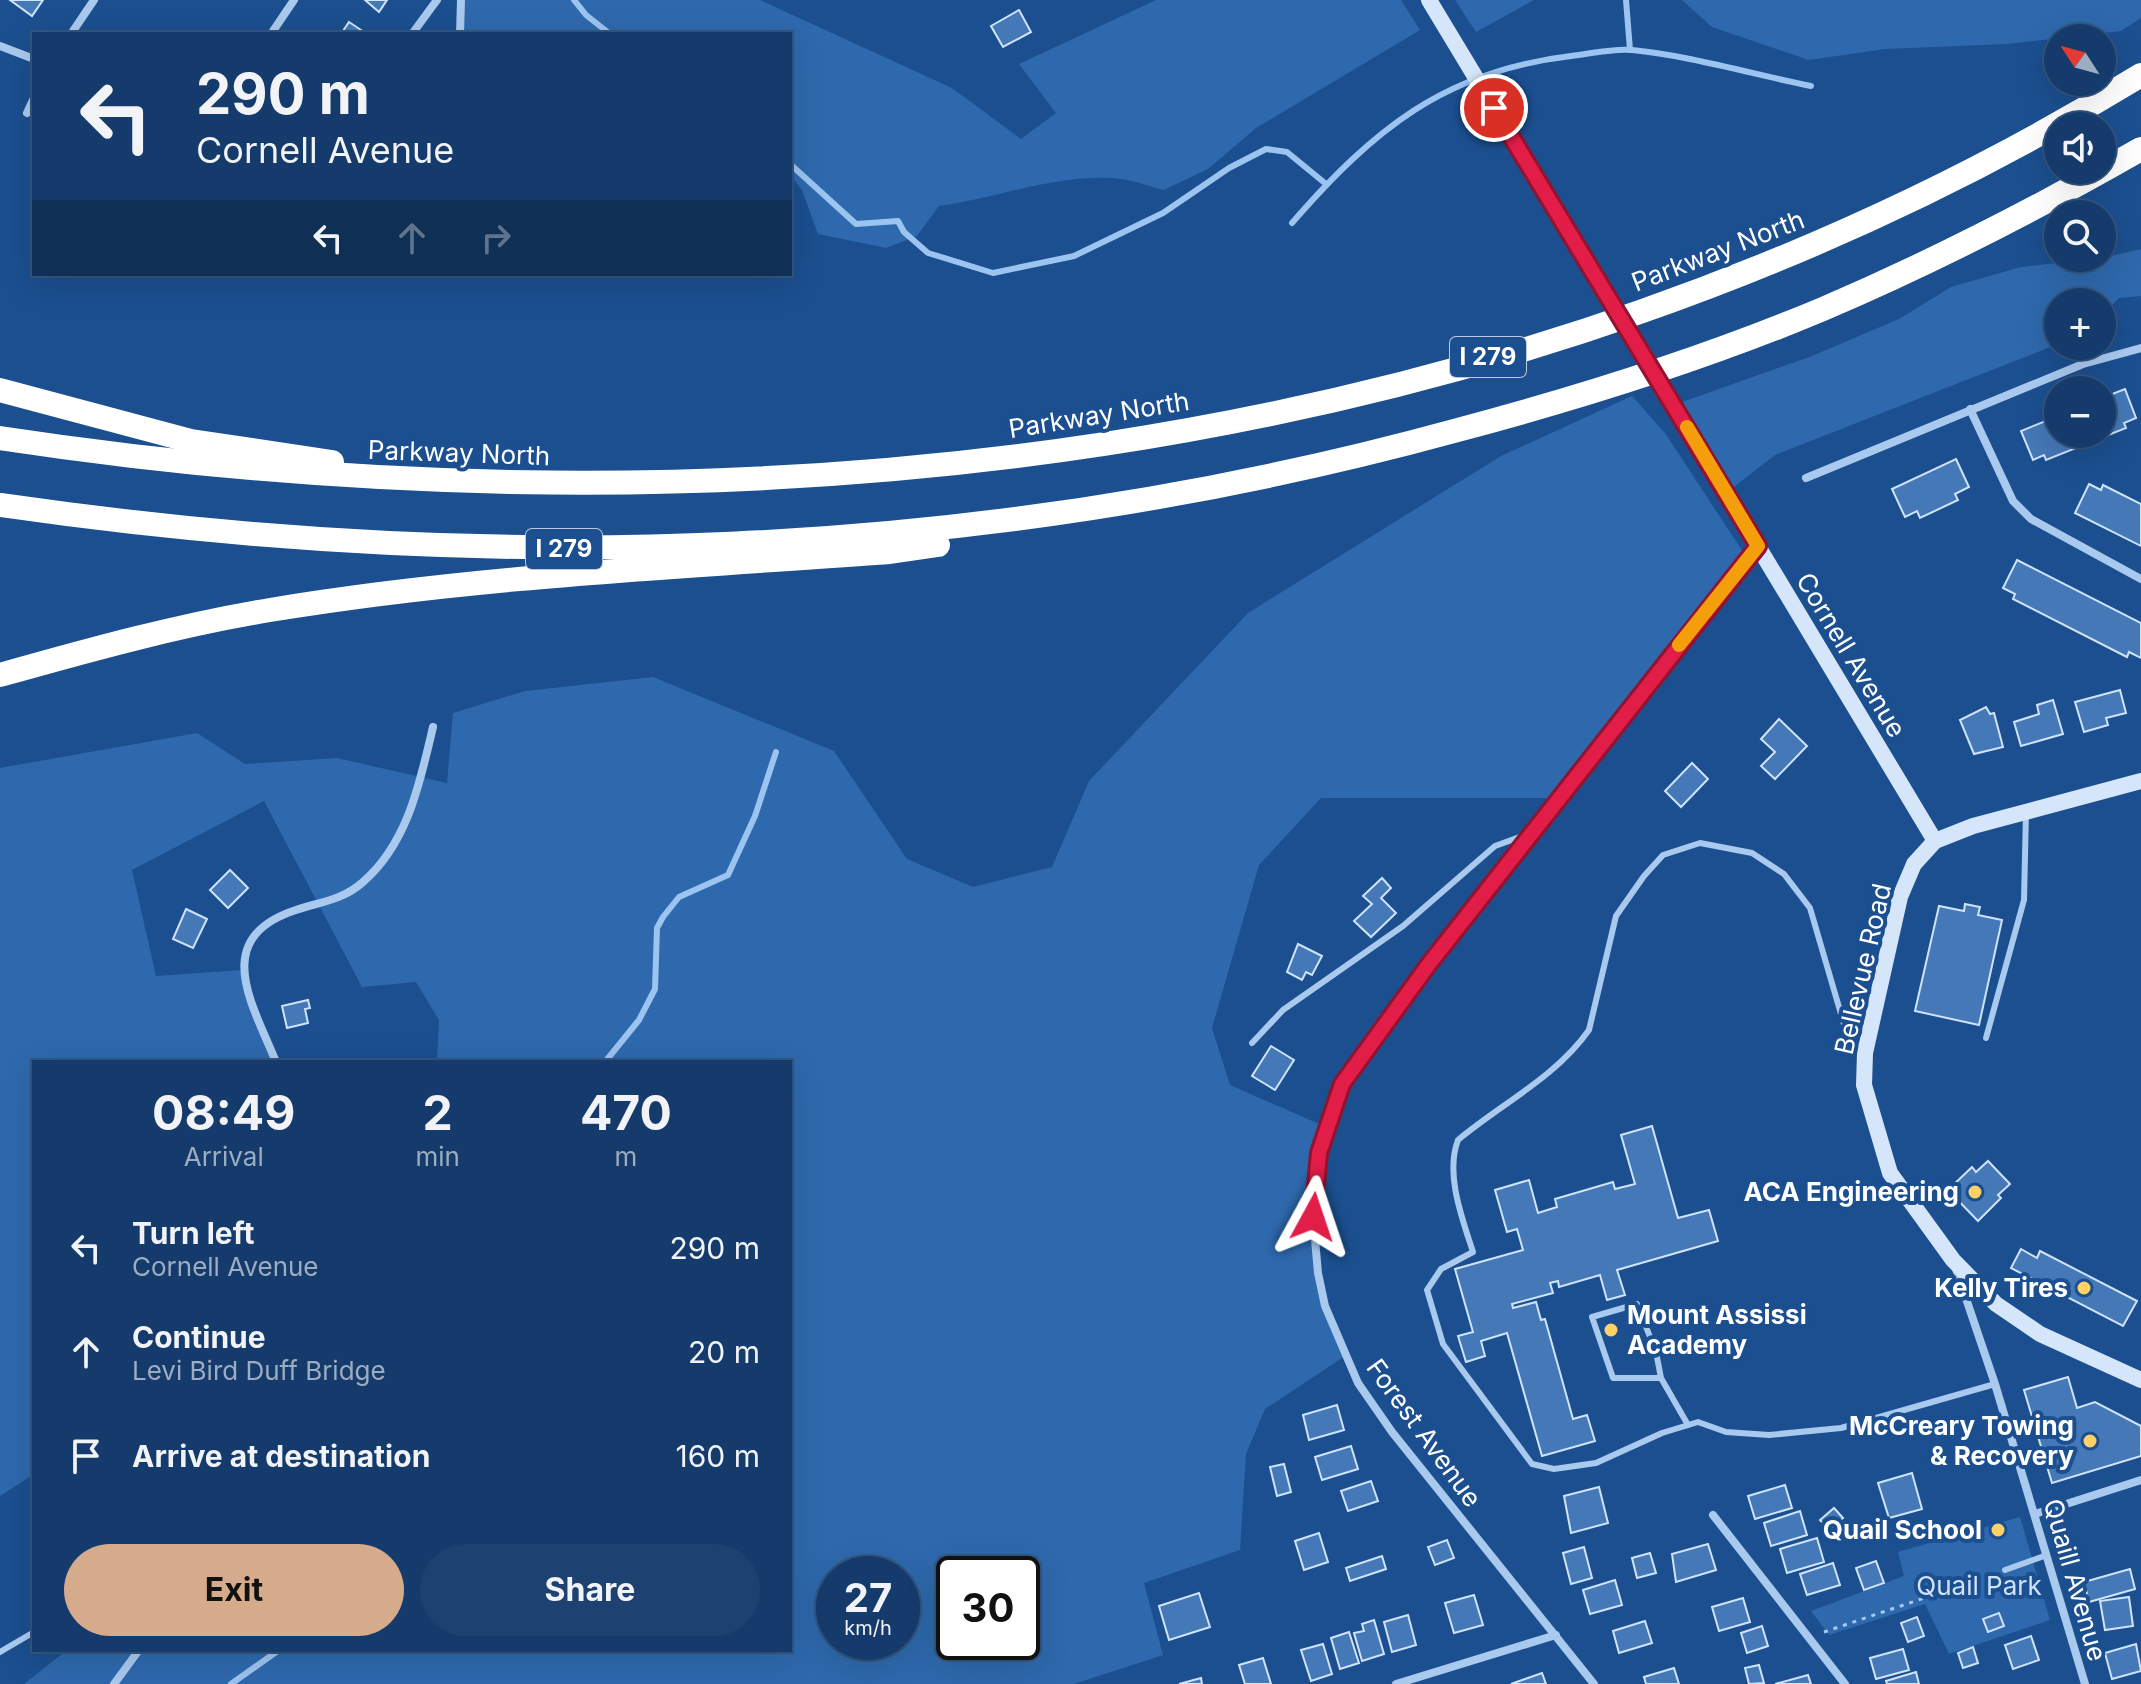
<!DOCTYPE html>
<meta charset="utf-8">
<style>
body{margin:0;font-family:Inter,sans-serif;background:#1d4271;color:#f1f3f6;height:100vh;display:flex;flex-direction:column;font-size:30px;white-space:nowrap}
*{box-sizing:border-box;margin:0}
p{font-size:26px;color:#9dadc1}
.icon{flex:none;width:44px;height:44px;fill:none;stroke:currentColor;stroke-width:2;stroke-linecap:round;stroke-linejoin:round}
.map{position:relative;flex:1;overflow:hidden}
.panel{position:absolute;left:32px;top:1060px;width:760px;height:592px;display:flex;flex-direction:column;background:#143b6b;border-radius:0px;box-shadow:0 8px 32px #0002,0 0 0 2px #33557e}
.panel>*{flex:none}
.banner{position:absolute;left:32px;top:32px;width:760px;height:244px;border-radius:0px;box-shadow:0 8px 32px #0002,0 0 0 2px #33557e;background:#143b6b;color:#f1f3f6;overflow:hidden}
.needle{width:52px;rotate:306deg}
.tools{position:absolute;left:2044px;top:24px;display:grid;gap:16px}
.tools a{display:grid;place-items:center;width:72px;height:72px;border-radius:50%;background:#143b6b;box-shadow:0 8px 32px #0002,0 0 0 2px #33557e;font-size:40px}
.speed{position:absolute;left:816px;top:1556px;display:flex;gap:16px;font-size:40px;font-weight:700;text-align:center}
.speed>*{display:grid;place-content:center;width:104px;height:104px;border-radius:50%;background:#143b6b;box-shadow:0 8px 32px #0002,0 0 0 2px #33557e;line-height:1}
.speed small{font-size:20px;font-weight:400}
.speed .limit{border:4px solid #111;border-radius:12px;background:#fff;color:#111}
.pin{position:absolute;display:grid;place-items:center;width:68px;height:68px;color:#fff;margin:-34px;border:4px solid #fff;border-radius:50%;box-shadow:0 2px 8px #0007}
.me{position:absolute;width:88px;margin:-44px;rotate:5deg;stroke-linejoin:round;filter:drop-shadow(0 0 6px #0008)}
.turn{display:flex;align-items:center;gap:28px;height:168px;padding:0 32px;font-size:36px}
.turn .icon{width:104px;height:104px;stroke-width:2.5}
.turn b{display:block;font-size:56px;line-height:68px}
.lanes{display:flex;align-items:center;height:76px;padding:0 32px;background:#0003;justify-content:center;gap:40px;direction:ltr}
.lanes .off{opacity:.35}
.eta{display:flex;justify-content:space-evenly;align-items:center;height:136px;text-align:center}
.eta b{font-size:48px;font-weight:700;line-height:56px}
.action{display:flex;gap:16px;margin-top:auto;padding:16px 32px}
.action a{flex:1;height:92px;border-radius:48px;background:#d6ab8b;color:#111;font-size:32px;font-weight:700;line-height:92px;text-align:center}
.action a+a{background:#1d4271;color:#f1f3f6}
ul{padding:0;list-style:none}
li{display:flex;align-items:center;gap:24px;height:104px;padding:0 32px}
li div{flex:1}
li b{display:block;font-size:30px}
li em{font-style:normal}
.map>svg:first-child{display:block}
.green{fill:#2e69ad;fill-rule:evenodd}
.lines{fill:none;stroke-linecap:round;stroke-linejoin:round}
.stream{stroke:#9cc4f0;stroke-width:6}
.building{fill:#4478b7;stroke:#cfe3fa;stroke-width:2}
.path{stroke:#a9c9ee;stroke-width:3;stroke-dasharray:4 6;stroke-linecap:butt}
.lane{stroke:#a9c9ee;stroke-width:6}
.street{stroke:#a9c9ee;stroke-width:8}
.secondary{stroke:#d6e6fa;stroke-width:16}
.highway{stroke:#fff;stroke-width:24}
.secondary-bridge{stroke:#d6e6fa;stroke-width:16}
.route-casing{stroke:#92132f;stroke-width:20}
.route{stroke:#e11d48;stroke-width:14}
.slow{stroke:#f59e0b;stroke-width:14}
.poi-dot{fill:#ffd166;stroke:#1b4f8f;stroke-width:3}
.labels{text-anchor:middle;stroke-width:8;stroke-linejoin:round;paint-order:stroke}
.shield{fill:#1b4f8f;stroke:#bbcadd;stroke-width:2}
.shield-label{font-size:24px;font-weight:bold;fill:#fff}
.street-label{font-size:26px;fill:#fff;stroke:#1b4f8f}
.poi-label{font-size:26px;font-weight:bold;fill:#fff;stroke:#1b4f8f;text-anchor:end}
.park-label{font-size:26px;fill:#cfe3fa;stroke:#1b4f8f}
</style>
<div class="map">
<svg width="2141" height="1684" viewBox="0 0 2141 1684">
<rect width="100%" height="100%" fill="#1b4f8f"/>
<g class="green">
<path d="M461 0H760L952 88 1021 139 1056 113 1019 64 1156 0H1401L1420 30 1256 128 1208 169 1164 190C1151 187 1136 181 1122 179 1061 172 999 198 939 206L917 236 886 248 818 234 802 190 790 175V34H460Z"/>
<path d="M1455 0H1534L1476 32Z"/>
<path d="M1682 0H2141V18L2121 31 2008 44 1885 49 1809 60 1712 27Z"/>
<path d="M2141 249V296L2119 298 2102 315V302H2058V344L1775 455 1726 493 1674 405 1812 356 1899 319 1951 287 2021 267 2102 258Z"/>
<path d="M1632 396 1665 433 1747 558 1560 798H1321L1259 865 1212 1028 1230 1085 1326 1127 1313 1216 1318 1273 1345 1356 1265 1409 1246 1454 1240 1550 1144 1583 1163 1655 1074 1684H24L67 1650H790V1062H437L439 1020 416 982 362 987 264 801 132 870 156 976 242 970 276 1062H34V1474L0 1496V768L197 733 245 764 337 758 447 783 453 713 525 691 653 677 834 751 907 859 973 887 1052 867 1089 781 1248 613 1501 456ZM834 1574H902V1642H834ZM954 1574H1022V1642H954Z"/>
<path d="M2020 1517 2050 1620 1949 1654 1925 1604 1829 1635 1811 1611 1904 1576 1898 1552Z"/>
</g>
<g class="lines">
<g class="stream">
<path d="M574 0 586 15 610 34"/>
<path d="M1626 0 1630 50"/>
<path d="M790 164 856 224 898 221 904 232 928 253 993 273 1074 256 1163 213 1229 168 1266 149 1287 152 1326 184"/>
<path d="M1292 223C1373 130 1444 71 1571 56 1590 54 1613 48 1632 50 1687 55 1756 75 1811 86"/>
<path d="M605 1062 639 1020 655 989 657 928 663 917 679 897 728 875 755 816 776 752"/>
<path d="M231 1684 279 1650"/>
</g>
</g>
<g class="building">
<path d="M10 0H43L32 16Z"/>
<path d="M365 0H387L379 12Z"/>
<path d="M1019 10 1031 32 1003 47 991 26Z"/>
<path d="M349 22 364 32 363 34H341Z"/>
<path d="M2125 389 2136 418 2124 423 2126 428 2046 460 2044 455 2033 460 2021 431 2058 416V434H2102V398Z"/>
<path d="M1956 459 1969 487 1955 494 1958 500 1920 518 1917 511 1905 517 1892 489Z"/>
<path d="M2089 484 2101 490 2103 485 2141 504V546L2075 513Z"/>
<path d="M2017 560 2141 623V658L2129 652 2127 657 2013 599 2015 594 2003 588Z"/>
<path d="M2120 690 2126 713 2106 718 2108 725 2084 732 2075 702Z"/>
<path d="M2053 700 2063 734 2021 746 2014 722 2039 714 2037 705Z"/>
<path d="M1986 707 1990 714 1994 713 2003 747 1974 754 1960 720Z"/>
<path d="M1779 719 1807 746 1775 779 1761 766 1775 752 1761 739Z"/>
<path d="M1692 763 1708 779 1681 807 1665 791Z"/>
<path d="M230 870 248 888 228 908 210 890Z"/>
<path d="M1382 878 1391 888 1381 898 1396 913 1371 937 1354 921 1372 904 1363 896Z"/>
<path d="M1965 904 1980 907 1978 915 2002 920 1979 1025 1915 1011 1939 906 1964 911Z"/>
<path d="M186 909 207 919 193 948 173 939Z"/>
<path d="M1298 944 1322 956 1312 975 1306 972 1302 980 1287 972Z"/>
<path d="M308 1000 310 1008 305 1009 308 1023 287 1028 282 1006Z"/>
<path d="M1271 1046 1294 1060 1275 1090 1252 1076Z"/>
<path d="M1652 1126 1678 1218 1709 1210 1718 1241 1617 1270 1625 1295 1607 1300 1600 1275 1559 1287 1558 1281 1550 1283 1553 1293 1512 1304 1513 1308 1536 1302 1541 1320 1545 1319 1573 1419 1587 1415 1595 1441 1542 1456 1507 1333 1481 1341 1485 1356 1466 1362 1458 1336 1473 1332 1455 1269 1523 1250 1517 1229 1507 1232 1495 1190 1529 1180 1538 1213 1557 1207 1555 1199 1613 1182 1615 1189 1635 1184 1621 1135Z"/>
<path d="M1988 1161 2010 1184 1998 1195 2001 1198 1978 1221 1948 1190 1972 1167 1976 1172Z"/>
<path d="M2021 1249 2037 1258 2040 1251 2137 1301 2123 1326 2011 1268Z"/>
<path d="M2068 1377 2077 1408 2095 1402 2141 1426V1456L2052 1483 2024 1390Z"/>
<path d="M1337 1405 1344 1430 1309 1440 1303 1415Z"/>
<path d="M1351 1446 1358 1469 1322 1480 1315 1457Z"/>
<path d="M1284 1464 1291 1492 1277 1496 1270 1467Z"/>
<path d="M1912 1473 1922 1509 1889 1518 1878 1483Z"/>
<path d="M1371 1481 1378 1501 1348 1511 1341 1491Z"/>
<path d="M1785 1485 1792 1508 1755 1519 1748 1496Z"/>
<path d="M1599 1487 1608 1523 1571 1533 1564 1496Z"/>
<path d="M1834 1508 1843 1518 1829 1530 1820 1520Z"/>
<path d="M1800 1511 1807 1535 1771 1546 1764 1523Z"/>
<path d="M1319 1533 1328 1562 1304 1570 1295 1541Z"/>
<path d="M1817 1538 1824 1562 1787 1573 1780 1549Z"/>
<path d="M1447 1540 1454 1558 1435 1565 1428 1547Z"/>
<path d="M1708 1544 1716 1570 1676 1582 1672 1554Z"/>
<path d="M1584 1547 1592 1578 1571 1584 1563 1553Z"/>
<path d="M1650 1553 1656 1573 1637 1578 1632 1558Z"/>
<path d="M1382 1556 1386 1569 1350 1581 1346 1568Z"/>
<path d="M1876 1561 1884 1583 1864 1590 1856 1568Z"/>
<path d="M1833 1563 1840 1585 1807 1595 1800 1574Z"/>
<path d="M2130 1569 2135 1589 2089 1602 2084 1582Z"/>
<path d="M1615 1580 1622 1605 1590 1614 1583 1590Z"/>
<path d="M1199 1593 1210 1627 1169 1640 1159 1606Z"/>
<path d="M1474 1595 1483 1625 1454 1633 1445 1603Z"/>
<path d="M2129 1597 2133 1626 2105 1630 2100 1601Z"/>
<path d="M1743 1598 1750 1622 1719 1631 1712 1607Z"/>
<path d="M1999 1613 2004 1626 1988 1632 1983 1619Z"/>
<path d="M1408 1615 1416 1645 1392 1652 1384 1622Z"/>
<path d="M1917 1617 1924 1636 1908 1642 1901 1623Z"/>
<path d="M1374 1620 1384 1654 1362 1661 1354 1633 1364 1631 1362 1624Z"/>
<path d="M1645 1621 1652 1643 1619 1653 1613 1631Z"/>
<path d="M1762 1626 1768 1646 1747 1653 1741 1633Z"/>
<path d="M1349 1632 1359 1663 1340 1669 1331 1638Z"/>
<path d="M2031 1636 2039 1660 2013 1669 2005 1645Z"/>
<path d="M1323 1644 1332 1674 1311 1681 1301 1650Z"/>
<path d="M2136 1644 2141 1671 2112 1679 2105 1653Z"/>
<path d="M1973 1647 1978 1663 1963 1668 1958 1653Z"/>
<path d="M1903 1649 1909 1670 1876 1679 1870 1658Z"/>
<path d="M1263 1658 1271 1684H1245L1239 1665Z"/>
<path d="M1759 1665 1764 1683 1749 1684 1745 1668Z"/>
<path d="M1674 1668 1679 1684H1646L1644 1677Z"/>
<path d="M1916 1672 1919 1684H1887L1886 1681Z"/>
<path d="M1542 1673 1546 1684H1511Z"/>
<path d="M1808 1675 1811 1684H1775Z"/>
<path d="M1201 1678 1202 1684H1179Z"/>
</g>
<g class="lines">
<path class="path" d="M1824 1632 1995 1574"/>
<g class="lane">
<path d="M1986 1038 2024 900 2026 812"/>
<path d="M1252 1043 1283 1010 1403 926 1495 846 1531 833"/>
<path d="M1864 1052 1848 1038 1810 908 1784 874 1752 853 1700 843 1663 855 1644 876 1616 916 1589 1030C1555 1078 1502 1103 1458 1140 1445 1174 1462 1218 1473 1252L1441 1269 1427 1290 1443 1344 1532 1464 1554 1469 1596 1463 1662 1433 1698 1422 1726 1432 1769 1435 1841 1428 1995 1384"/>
<path d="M1661 1378 1656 1352 1637 1304 1592 1317 1613 1378H1661L1688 1425"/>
<path d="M2005 1570 2047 1555"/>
<path d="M0 1652 34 1632"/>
</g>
<g class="street">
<path d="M71 34 94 0"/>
<path d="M271 34 294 0"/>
<path d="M412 34 437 0"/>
<path d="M460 34 461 0"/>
<path d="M0 46 34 59"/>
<path d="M27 113 34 98"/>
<path d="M1970 409 2013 501 2031 519 2141 579"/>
<path d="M1806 478 2083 364 2141 348"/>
<path d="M276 1062C252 1003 210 938 296 910 320 902 343 900 363 882 408 843 420 782 433 727"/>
<path d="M1956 1269 1995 1384 2085 1684"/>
<path d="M2035 1514 2141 1480"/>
<path d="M1713 1515 1845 1684"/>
<path d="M114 1684 139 1650"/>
<path d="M1396 1684 1556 1635"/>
<path d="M1594 1684 1392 1432 1358 1383 1325 1306 1318 1273 1313 1217 1319 1153 1342 1084 1429 964 1758 546"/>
</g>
<g class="secondary">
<path d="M1726 493 1935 841"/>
<path d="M2141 781 1973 826 1935 841 1914 864 1900 897 1865 1053 1864 1085 1890 1173 1953 1260 1996 1304 2040 1334 2141 1380"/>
</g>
<g class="highway">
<path d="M0 390 191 441 332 462"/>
<path d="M0 438C725 548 1506 465 2141 75"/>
<path d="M0 505C491 576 975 562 1454 431 1579 398 1704 359 1823 309 1933 262 2038 208 2141 149"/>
<path d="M0 675C89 650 179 625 270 610 475 576 683 567 890 552L938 545"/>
</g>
<path class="secondary-bridge" d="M1429 0 1726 493"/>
</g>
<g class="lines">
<defs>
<path id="route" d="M1313 1217 1319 1153 1342 1084 1429 964 1758 546 1494 108"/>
</defs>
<use href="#route" class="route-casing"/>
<use href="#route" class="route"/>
<path class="slow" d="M1679 645 1758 546 1687 427"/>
</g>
<g class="poi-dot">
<circle cx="1975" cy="1192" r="8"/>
<circle cx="2084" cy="1288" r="8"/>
<circle cx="1611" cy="1330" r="8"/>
<circle cx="2090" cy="1441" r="8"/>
<circle cx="1998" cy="1530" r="8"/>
</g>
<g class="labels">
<g class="shield">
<rect x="1450" y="337" width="76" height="40" rx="6"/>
<rect x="526" y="529" width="76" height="40" rx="6"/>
</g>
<g class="shield-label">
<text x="1488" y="365">I 279</text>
<text x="564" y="557">I 279</text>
</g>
<g class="street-label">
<text transform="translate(1718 251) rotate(-21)" y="9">Parkway North</text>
<text transform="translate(1099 415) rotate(-9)" y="9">Parkway North</text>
<text transform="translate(459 453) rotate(2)" y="9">Parkway North</text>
<text transform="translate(1851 655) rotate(59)" y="9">Cornell Avenue</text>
<text transform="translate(1863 969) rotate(-77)" y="9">Bellevue Road</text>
<text transform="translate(1424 1433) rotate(54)" y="9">Forest Avenue</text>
<text transform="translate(2075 1580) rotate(74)" y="9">Quaill Avenue</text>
</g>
<g class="poi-label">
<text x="1959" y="1201">ACA Engineering</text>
<text x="2068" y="1297">Kelly Tires</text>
<text x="1627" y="1324" text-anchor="start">Mount Assissi<tspan x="1627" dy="30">Academy</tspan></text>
<text x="2074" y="1435">McCreary Towing<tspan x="2074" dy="30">&amp; Recovery</tspan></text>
<text x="1982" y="1539">Quail School</text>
</g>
<g class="park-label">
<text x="1979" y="1595">Quail Park</text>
</g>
</g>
</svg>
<div class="tools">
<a><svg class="needle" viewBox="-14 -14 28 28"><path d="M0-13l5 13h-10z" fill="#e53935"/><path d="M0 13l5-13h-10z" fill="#9dadc1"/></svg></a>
<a><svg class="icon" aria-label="sound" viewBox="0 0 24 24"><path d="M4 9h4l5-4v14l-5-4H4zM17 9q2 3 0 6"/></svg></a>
<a><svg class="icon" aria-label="search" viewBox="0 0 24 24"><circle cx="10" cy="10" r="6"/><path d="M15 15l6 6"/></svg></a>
<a>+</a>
<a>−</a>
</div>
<div class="speed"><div>27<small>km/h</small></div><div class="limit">30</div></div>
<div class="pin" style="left:1494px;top:108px;background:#d93025"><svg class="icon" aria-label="arrive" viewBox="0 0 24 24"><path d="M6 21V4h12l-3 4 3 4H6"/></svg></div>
<svg class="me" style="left:1313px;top:1217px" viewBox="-20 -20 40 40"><path d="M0-17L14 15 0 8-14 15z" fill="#e11d48" stroke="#fff" stroke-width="4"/></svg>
<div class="banner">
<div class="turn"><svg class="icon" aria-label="left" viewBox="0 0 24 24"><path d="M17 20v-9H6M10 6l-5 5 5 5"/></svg><div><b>290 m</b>Cornell Avenue</div></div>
<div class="lanes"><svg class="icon" aria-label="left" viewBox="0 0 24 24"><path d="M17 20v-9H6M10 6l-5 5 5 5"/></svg><svg class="icon off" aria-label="ahead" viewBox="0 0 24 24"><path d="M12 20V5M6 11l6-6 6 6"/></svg><svg class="icon off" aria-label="right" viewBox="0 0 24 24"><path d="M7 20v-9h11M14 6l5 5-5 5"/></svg></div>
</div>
<section class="panel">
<div class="eta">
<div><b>08:49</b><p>Arrival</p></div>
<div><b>2</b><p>min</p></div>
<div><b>470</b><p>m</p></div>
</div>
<ul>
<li><svg class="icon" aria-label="left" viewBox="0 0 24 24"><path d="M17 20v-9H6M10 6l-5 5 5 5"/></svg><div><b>Turn left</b><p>Cornell Avenue</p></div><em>290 m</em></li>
<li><svg class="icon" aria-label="ahead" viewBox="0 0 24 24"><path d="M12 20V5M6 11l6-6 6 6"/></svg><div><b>Continue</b><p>Levi Bird Duff Bridge</p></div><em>20 m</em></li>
<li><svg class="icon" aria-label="arrive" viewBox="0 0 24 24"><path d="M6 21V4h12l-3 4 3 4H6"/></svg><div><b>Arrive at destination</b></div><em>160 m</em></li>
</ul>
<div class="action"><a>Exit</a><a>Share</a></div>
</section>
</div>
